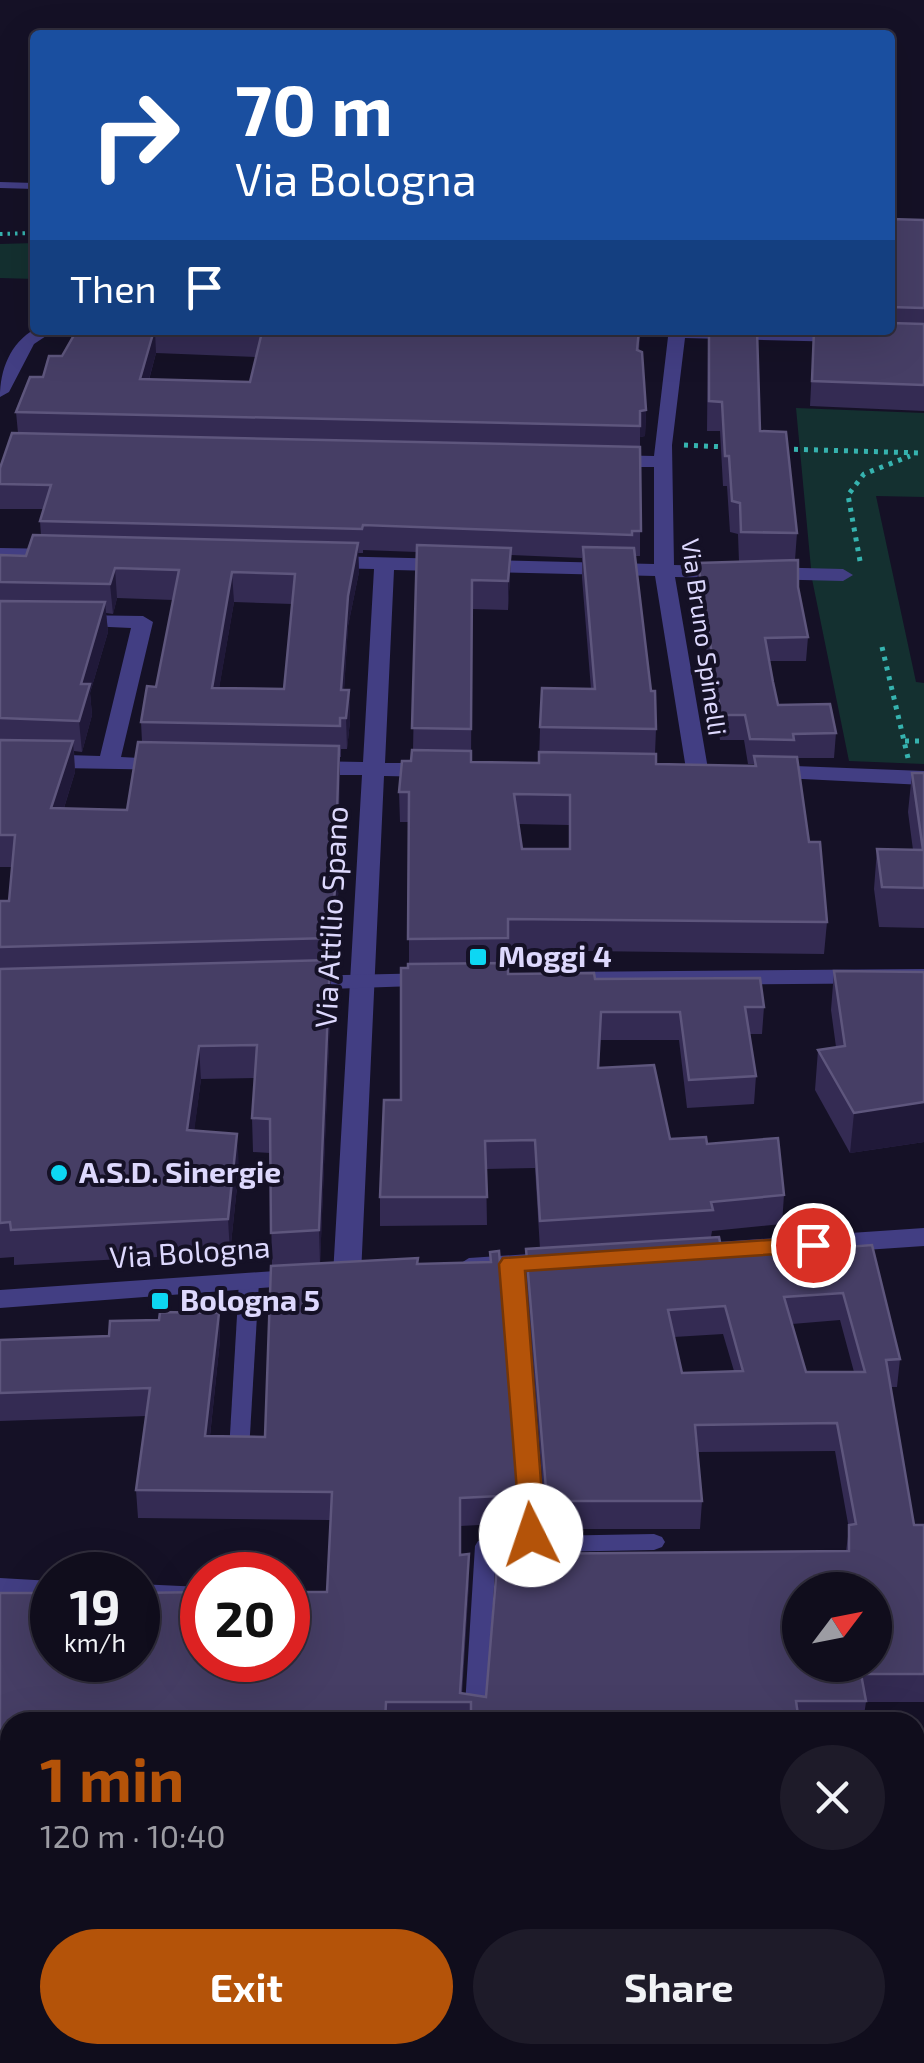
<!DOCTYPE html>
<meta charset="utf-8">
<style>
body{margin:0;font-family:"Exo 2",sans-serif;background:#1e1b29;color:#f1f3f6;height:100vh;display:flex;flex-direction:column;font-size:38px;white-space:nowrap}
*{box-sizing:border-box;margin:0}
p{font-size:32px;color:#9c9ca3}
.icon{flex:none;width:55px;height:55px;fill:none;stroke:currentColor;stroke-width:2;stroke-linecap:round;stroke-linejoin:round}
.map{position:relative;flex:1;overflow:hidden}
.panel{position:absolute;left:0px;top:1712px;width:925px;height:352px;display:flex;flex-direction:column;background:#100d1c;border-radius:30px 30px 0 0;box-shadow:0 10px 40px #0002,0 0 0 2px #302d3b}
.panel>*{flex:none}
.hud{position:absolute;left:30px;top:30px;width:865px;height:305px;border-radius:10px;box-shadow:0 10px 40px #0002,0 0 0 2px #302d3b;background:#1a4fa0;color:#fff;overflow:hidden}
.needle{width:65px;rotate:58deg}
.fabs{position:absolute;left:782px;top:1572px;display:grid;gap:20px}
.fabs a{display:grid;place-items:center;width:110px;height:110px;border-radius:50%;background:#100d1c;box-shadow:0 10px 40px #0002,0 0 0 2px #302d3b;font-size:50px}
.speed{position:absolute;left:30px;top:1552px;display:flex;gap:20px;font-size:50px;font-weight:700;text-align:center}
.speed>*{display:grid;place-content:center;width:130px;height:130px;border-radius:50%;background:#100d1c;box-shadow:0 10px 40px #0002,0 0 0 2px #302d3b;line-height:1}
.speed small{font-size:25px;font-weight:400}
.speed .limit{border:15px solid #d22;background:#fff;color:#111}
.pin{position:absolute;display:grid;place-items:center;width:85px;height:85px;color:#fff;margin:-42px;border:5px solid #fff;border-radius:50%;box-shadow:0 2px 10px #0007}
.me{position:absolute;width:110px;margin:-55px;rotate:356deg;stroke-linejoin:round;filter:drop-shadow(0 0 8px #0008)}
.turn{display:flex;align-items:center;gap:35px;height:210px;padding:0 40px;font-size:45px}
.turn .icon{width:130px;height:130px;stroke-width:2.5}
.turn b{display:block;font-size:70px;line-height:85px}
.then{display:flex;align-items:center;height:95px;padding:0 40px;background:#0003;gap:20px;font-size:38px}
.round{display:grid;place-items:center;flex:none;width:105px;height:105px;border-radius:52px;background:#1e1b29}
.headline{display:flex;align-items:center;justify-content:space-between;height:170px;padding:0 40px}
h1{font-size:60px;font-weight:700;line-height:75px;color:#b45309}
.cta{display:flex;gap:20px;margin-top:auto;padding:20px 40px}
.cta a{flex:1;height:115px;border-radius:60px;background:#b45309;color:#fff;font-size:40px;font-weight:700;line-height:115px;text-align:center}
.cta a+a{background:#1e1b29;color:#f1f3f6}
.map>svg:first-child{display:block}
.green{fill:#143030}
.lines{fill:none;stroke-linecap:round;stroke-linejoin:round}
.path-far1{stroke:#36b3af;stroke-width:4;stroke-dasharray:2.5 5;stroke-linecap:butt}
.path{stroke:#36b3af;stroke-width:5;stroke-dasharray:4 6;stroke-linecap:butt}
.service{fill:#423e83;fill-rule:evenodd}
.minor{fill:#423e83;fill-rule:evenodd}
.tertiary{fill:#423e83;fill-rule:evenodd}
.wall{fill:#342b53;fill-rule:evenodd}
.shaded-wall{fill:#201939}
.building{fill:#463e65;stroke:#5e567d;stroke-width:2.5;fill-rule:evenodd}
.route{fill:#b45309;stroke:#753606;stroke-width:2.5}
.poi-dot{fill:#0dd7f3;stroke:#151126;stroke-width:4}
.labels{text-anchor:middle;stroke-width:8;stroke-linejoin:round;paint-order:stroke}
.far-street-label{font-size:25px;fill:#ddd8fd;stroke:#151126}
.street-label{font-size:30px;fill:#ddd8fd;stroke:#151126}
.poi-label{font-size:30px;font-weight:bold;fill:#ddd8fd;stroke:#151126;text-anchor:start}
</style>
<div class="map">
<svg width="924" height="2063" viewBox="0 0 924 2063">
<rect width="100%" height="100%" fill="#151126"/>
<g class="green">
<path d="M35 243V279L0 278V244Z"/>
<path d="M796 408 924 413V497L876 496 916 682 924 683V764L849 761 812 579Z"/>
</g>
<g class="lines">
<path class="path-far1" d="M0 234 35 233"/>
<g class="path">
<path d="M684 445 726 447"/>
<path d="M784 449 922 453"/>
<path d="M860 561 848 495 864 474 910 456"/>
<path d="M882 647 908 758"/>
<path d="M905 741H924"/>
</g>
<g class="service">
<path d="M0 182 35 183V189L0 188Z"/>
<path d="M511 1258 521 1264 543 1536 654 1534 662 1537 665 1542 662 1547 654 1550 496 1553 486 1722H464L475 1546 478 1541 522 1537 501 1264Z"/>
<path d="M249 1276 256 1278 259 1282 249 1451 246 1456H232L229 1451 239 1282 242 1278Z"/>
<path d="M0 1578 52 1581V1597L0 1594Z"/>
<path d="M138 1584 202 1587V1603L138 1600Z"/>
<path d="M263 2055H289L288 2063H262Z"/>
<path d="M847 2055H873L874 2063H848Z"/>
</g>
<g class="minor">
<path d="M35 329 55 330 34 344 9 392 0 397C0 370 10 343 35 329Z"/>
<path d="M586 330 851 333V341L845 342 685 338 672 445 674 565 843 569 853 575 843 581 675 577 708 769 697 776 686 769 655 576 394 570 385 763H434L445 770 434 777 384 776 361 1275 347 1284 333 1275 362 775H309L298 768 309 761 363 762 374 569 328 568 318 562 328 556 654 564V467H608L599 461 608 455 654 456 668 337 595 335Z"/>
<path d="M0 548 58 549 68 555 58 561 0 560Z"/>
<path d="M73 615 143 616 153 622 121 757 177 760 180 765 177 770 0 767V753L100 756 131 628 66 625 63 621Z"/>
<path d="M769 765 924 771V785L761 777 758 772 761 767Z"/>
</g>
<g class="tertiary">
<path d="M924 969V983L560 986 548 979 560 972Z"/>
<path d="M435 973 444 975 447 980 444 985 300 990 288 983 300 976Z"/>
<path d="M924 1228V1246L688 1262 674 1253 688 1244Z"/>
<path d="M559 1252 573 1261 569 1267 469 1276 455 1267 469 1258Z"/>
<path d="M304 1269 314 1272 318 1278 314 1284 0 1308V1290Z"/>
</g>
</g>
<g class="wall">
<path d="M890 219 924 220V411L810 406 814 330H890Z"/>
<path d="M75 330H640L639 351 646 410 645 436 640 437V556H635L656 729 655 754 656 764 754 766V764H748L744 740H720L697 586 698 563 739 562 738 534 730 532 727 486H723L720 431H707L708 330H757L760 431 797 533 795 560 798 587 808 637 806 661H769L778 705 836 733 834 758H797L809 842 827 922 824 954 508 950V974L595 979 764 1007 762 1034H750L756 1076 754 1104 687 1108 679 1040H600L599 1068 670 1139 707 1144 784 1195 782 1224 712 1231 711 1237 723 1257 872 1245 900 1359 897 1387H891L914 1525H924V1702H866L863 1722H10V1793H0V1593L327 1592 330 1520 138 1518 136 1490 146 1416 0 1421V1340L109 1336 159 1320 219 1313 220 1340 210 1436 265 1437 272 1266 270 1153 253 1152 252 1118 255 1078 201 1079 194 1130 239 1168 230 1253 14 1265V1257L0 1258V901H9L12 867H0V555L26 556 41 536 40 521 43 509H0V468L18 433 16 412 43 377 62 356 74 335ZM156 353 256 357 250 382 149 380ZM363 550 417 552 413 750 411 761 399 792 400 822H409V964L401 1100 380 1197V1226L487 1225 486 1169 535 1168 540 1249H526V1276L546 1529H700L702 1501 697 1452 835 1451 849 1529 846 1551 486 1697 462 1694 469 1582V1554L460 1555V1526L517 1523 518 1495 418 1264H320L331 993 330 971H332L342 846 341 814H339L340 757H341V749H347L350 721 349 690H344L348 626 359 572 358 553H363ZM511 555 582 558V578L591 689 540 727 539 763 471 762 472 609 508 610ZM117 598 173 600 156 687 141 722 142 742 127 810 64 808 75 772 74 751 82 752 92 715 90 693 108 632 106 613 113 614ZM234 602 292 604 284 689 219 688ZM518 824 569 825V849H522ZM840 1320 854 1372H806L792 1324ZM723 1334 734 1371 682 1373 674 1337Z"/>
<path d="M912 773H924V928L879 927 874 889 877 849 913 850 908 812Z"/>
<path d="M834 971 924 972V1142L850 1153 815 1090 818 1050 836 1047 831 1010Z"/>
<path d="M282 2055H848L850 2063H282Z"/>
</g>
<g class="shaded-wall">
<path d="M155 330 156 353 142 405 140 379Z"/>
<path d="M646 410 645 436 640 437V411Z"/>
<path d="M358 543 359 572 348 626 342 721 341 690 348 596Z"/>
<path d="M511 548 510 576 508 610V581Z"/>
<path d="M115 568 117 598 113 614 110 584Z"/>
<path d="M232 572 234 602 214 718 212 688Z"/>
<path d="M105 602 108 632 90 693 92 715 82 752 79 721 81 684Z"/>
<path d="M349 690 350 721 347 749 346 718Z"/>
<path d="M73 741 75 772 54 840 51 808Z"/>
<path d="M339 746 340 777 338 846 337 814Z"/>
<path d="M341 814 342 846 332 971 331 938Z"/>
<path d="M330 960 331 993 320 1265 319 1230Z"/>
<path d="M199 1046 201 1079 190 1164 187 1130Z"/>
<path d="M924 1102V1142L850 1153 854 1113Z"/>
<path d="M237 1134 239 1168 230 1253 228 1219Z"/>
<path d="M219 1313 220 1340 207 1464 205 1436Z"/>
<path d="M469 1554V1582L460 1702Z"/>
<path d="M39 2055H109L98 2063H25Z"/>
</g>
<g class="building">
<path d="M890 219 924 220V308L890 307Z"/>
<path d="M890 323 924 324V385L812 381 814 330H890Z"/>
<path d="M75 330H154L140 379 250 382 262 332 203 330H639L637 350 642 352 646 410 640 411V426L16 412 30 377H43L49 356H62L74 335Z"/>
<path d="M709 330H757L760 431 786 432 797 533 741 532 740 503 732 501 729 456H725L722 402 709 401Z"/>
<path d="M12 433 640 447 641 531H632V535L363 525 362 529 40 521 51 485 0 484V468Z"/>
<path d="M33 535 358 543 348 596 341 690H349L346 718H340V726L141 722 147 686 156 687 179 570 115 568 110 584 0 582V555L26 556ZM232 572 295 574 284 689 212 688Z"/>
<path d="M417 545 511 548 508 581 472 580 471 729 412 728Z"/>
<path d="M583 547 634 548 651 691H655L656 729 540 727 542 688 595 689Z"/>
<path d="M798 560V587L808 637 765 638 773 682 778 705 830 704 836 733 793 734 794 740 750 739 745 715H721L698 563Z"/>
<path d="M0 601 105 602 81 684H90L79 721 0 718Z"/>
<path d="M0 740 73 741 51 808 127 810 138 742 339 746 337 814H341L331 938 0 947V901H9L15 835H0Z"/>
<path d="M412 750 471 751V762L539 763V752L656 754V764L756 766 754 756 797 757 809 842H820L827 922 508 919V938L408 939 409 792H399L402 761H411ZM514 794 570 795V849H522Z"/>
<path d="M912 773H924V888L882 887 877 849 923 850Z"/>
<path d="M330 960 319 1230 271 1233 270 1119 252 1118 257 1045 199 1046 187 1130 237 1134 228 1219 11 1230 10 1222 0 1223V969Z"/>
<path d="M508 963V974L594 973 595 979 760 978 764 1007H745L756 1076 689 1080 680 1012H601L598 1068 654 1065 670 1139 706 1137 707 1144 778 1138 784 1195 711 1202 713 1210 540 1221 535 1140 485 1141 487 1197H380L384 1100H401V968H408V964Z"/>
<path d="M834 971 924 972V1102L854 1113 818 1050 845 1046Z"/>
<path d="M719 1237 723 1257 872 1245 900 1359 886 1360 914 1525H924V1674H861L866 1701H796L799 1722H471V1702H386L385 1722H10V1764H0V1593H52V1660H138V1593L202 1592V1660H288V1592H327L332 1492 136 1490 150 1388 0 1393V1340L109 1336 110 1321 159 1320 160 1312 219 1313 205 1436 265 1437 271 1266 418 1258 417 1264 491 1262 490 1252 499 1251 518 1495 460 1498V1555L469 1554 460 1693 486 1697 498 1554 849 1551V1525L856 1524 837 1423 695 1425 702 1501H547L526 1249ZM843 1293 865 1372H806L784 1297ZM725 1306 743 1371 682 1373 668 1310ZM800 1590H875V1665H800Z"/>
<path d="M0 1816H10V2055H39L25 2063H0Z"/>
<path d="M283 2055H536L479 2063H284Z"/>
<path d="M540 2055H671L673 2063H542Z"/>
<path d="M749 2055H848L850 2063H751Z"/>
</g>
<path class="route" d="M813 1237 825 1245 822 1251 525 1271 545 1535 531 1545 521 1542 499 1264 503 1258Z"/>
<g class="poi-dot">
<rect x="468" y="947" width="20" height="20" rx="5"/>
<circle cx="59" cy="1173" r="10"/>
<rect x="150" y="1291" width="20" height="20" rx="5"/>
</g>
<g class="labels">
<g class="far-street-label">
<text transform="translate(704 637) rotate(82)" y="9">Via Bruno Spinelli</text>
</g>
<g class="street-label">
<text transform="translate(332 917) rotate(-87)" y="10">Via Attilio Spano</text>
<text transform="translate(190 1253) rotate(-4)" y="10">Via Bologna</text>
</g>
<g class="poi-label">
<text x="498" y="967">Moggi 4</text>
<text x="79" y="1183">A.S.D. Sinergie</text>
<text x="180" y="1311">Bologna 5</text>
</g>
</g>
</svg>
<div class="fabs">
<a><svg class="needle" viewBox="-14 -14 28 28"><path d="M0-13l5 13h-10z" fill="#e53935"/><path d="M0 13l5-13h-10z" fill="#9c9ca3"/></svg></a>
</div>
<div class="speed"><div>19<small>km/h</small></div><div class="limit">20</div></div>
<div class="pin" style="left:813px;top:1245px;background:#d93025"><svg class="icon" aria-label="arrive" viewBox="0 0 24 24"><path d="M6 21V4h12l-3 4 3 4H6"/></svg></div>
<svg class="me" style="left:531px;top:1535px" viewBox="-20 -20 40 40"><circle r="19" fill="#fff"/><path d="M0-13L10 11 0 6-10 11z" fill="#b45309"/></svg>
<div class="hud">
<div class="turn"><svg class="icon" aria-label="right" viewBox="0 0 24 24"><path d="M7 20v-9h11M14 6l5 5-5 5"/></svg><div><b>70 m</b>Via Bologna</div></div>
<div class="then">Then<svg class="icon" aria-label="arrive" viewBox="0 0 24 24"><path d="M6 21V4h12l-3 4 3 4H6"/></svg></div>
</div>
<section class="panel">
<div class="headline"><div><h1>1 min</h1><p>120 m · 10:40</p></div><a class="round"><svg class="icon" aria-label="close" viewBox="0 0 24 24"><path d="M6 6l12 12M18 6L6 18"/></svg></a></div>
<div class="cta"><a>Exit</a><a>Share</a></div>
</section>
</div>
